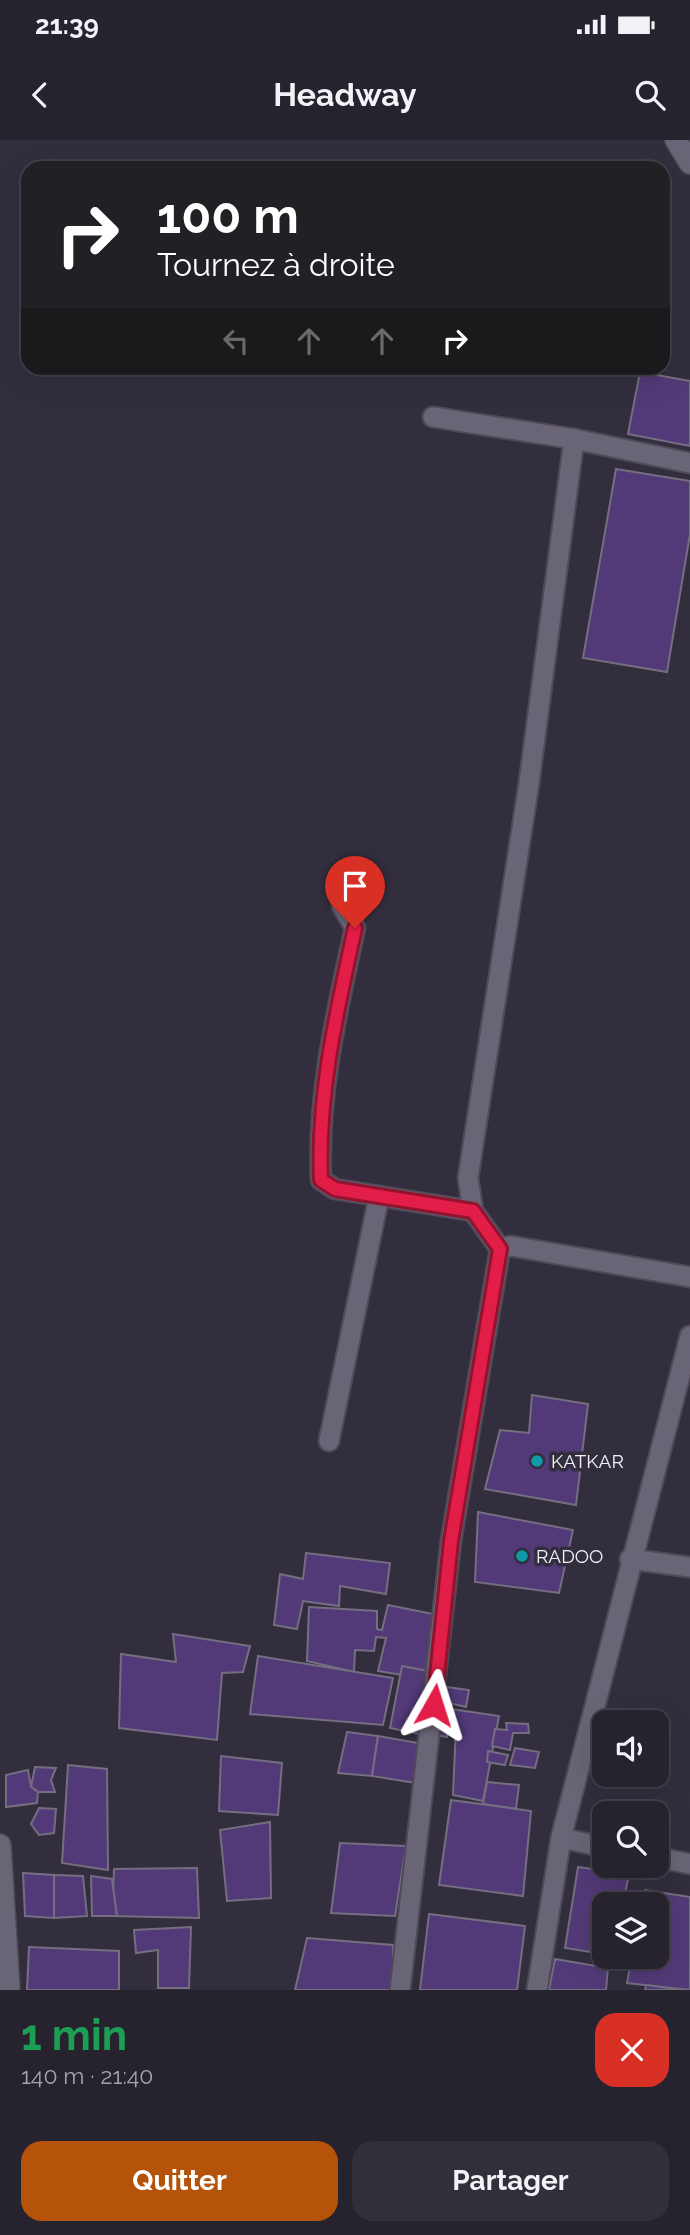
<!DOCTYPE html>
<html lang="fr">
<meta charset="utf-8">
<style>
body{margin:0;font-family:Raleway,sans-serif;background:#322f3a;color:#f1f3f6;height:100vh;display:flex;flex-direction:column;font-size:26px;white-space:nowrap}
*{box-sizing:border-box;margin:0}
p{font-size:23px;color:#a4a4aa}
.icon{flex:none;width:38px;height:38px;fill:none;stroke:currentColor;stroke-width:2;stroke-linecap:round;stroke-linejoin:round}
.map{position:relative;height:1850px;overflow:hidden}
.sheet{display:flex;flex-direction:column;background:#26222e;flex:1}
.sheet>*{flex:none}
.banner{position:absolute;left:21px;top:21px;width:649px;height:214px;border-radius:21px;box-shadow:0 7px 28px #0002,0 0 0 2px #423f4a;background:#202124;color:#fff;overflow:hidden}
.fabs{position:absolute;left:592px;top:1570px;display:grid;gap:14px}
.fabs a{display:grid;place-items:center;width:77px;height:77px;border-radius:14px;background:#26222e;box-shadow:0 7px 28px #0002,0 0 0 2px #423f4a;font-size:35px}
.pin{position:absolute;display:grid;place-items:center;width:60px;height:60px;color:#fff;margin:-72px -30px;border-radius:50% 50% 50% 0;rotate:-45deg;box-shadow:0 0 7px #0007}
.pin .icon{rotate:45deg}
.me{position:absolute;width:77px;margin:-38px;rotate:6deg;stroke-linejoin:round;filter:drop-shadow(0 0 5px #0008)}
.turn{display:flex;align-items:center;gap:24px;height:147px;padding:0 21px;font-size:32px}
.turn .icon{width:91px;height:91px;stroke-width:2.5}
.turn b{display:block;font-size:49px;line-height:60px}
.lanes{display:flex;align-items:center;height:66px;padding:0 21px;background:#0003;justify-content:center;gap:35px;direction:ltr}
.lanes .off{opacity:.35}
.round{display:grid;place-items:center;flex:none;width:74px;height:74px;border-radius:21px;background:#322f3a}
.summary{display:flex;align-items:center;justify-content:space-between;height:119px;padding:0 21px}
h1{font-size:42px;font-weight:700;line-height:52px;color:#1e9e55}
.primary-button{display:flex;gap:14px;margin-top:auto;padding:14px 21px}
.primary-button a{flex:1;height:80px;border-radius:21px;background:#b45309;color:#fff;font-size:28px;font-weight:700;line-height:80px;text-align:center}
.primary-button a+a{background:#322f3a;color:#f1f3f6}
.status{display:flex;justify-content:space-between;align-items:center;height:49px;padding:0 35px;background:#26222e;direction:ltr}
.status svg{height:19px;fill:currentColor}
header{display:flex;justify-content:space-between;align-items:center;height:91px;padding:0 21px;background:#26222e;font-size:32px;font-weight:700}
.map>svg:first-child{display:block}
.building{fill:#523a78;stroke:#746e80;stroke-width:2}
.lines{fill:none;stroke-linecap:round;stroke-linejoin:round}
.lane-casing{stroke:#4f4a57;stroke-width:23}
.street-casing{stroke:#4f4a57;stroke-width:24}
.secondary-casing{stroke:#4f4a57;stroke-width:24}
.lane{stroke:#6a6576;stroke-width:19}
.street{stroke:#6a6576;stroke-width:21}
.secondary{stroke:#6a6576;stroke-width:21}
.route-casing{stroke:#92132f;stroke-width:18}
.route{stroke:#e11d48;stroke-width:12}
.culture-dot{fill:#0f9aa8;stroke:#332e3e;stroke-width:2.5}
.labels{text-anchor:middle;stroke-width:7;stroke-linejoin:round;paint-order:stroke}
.poi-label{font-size:19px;fill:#f2eff9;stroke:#332e3e;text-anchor:start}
</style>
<div class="status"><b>21:39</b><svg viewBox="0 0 49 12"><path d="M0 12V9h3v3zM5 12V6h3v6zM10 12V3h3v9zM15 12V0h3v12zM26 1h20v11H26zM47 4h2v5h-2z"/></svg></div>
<header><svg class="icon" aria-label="back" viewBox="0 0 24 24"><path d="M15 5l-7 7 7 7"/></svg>Headway<svg class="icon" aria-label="search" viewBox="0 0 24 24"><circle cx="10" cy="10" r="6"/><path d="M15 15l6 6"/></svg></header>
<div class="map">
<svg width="690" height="1850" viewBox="0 0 690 1850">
<rect width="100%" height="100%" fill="#332e3e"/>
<g class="building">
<path d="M640 232 690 241V306L628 294Z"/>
<path d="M616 329 690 341V394L667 532 583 518Z"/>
<path d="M532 1255 588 1264 576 1365 485 1349 500 1290 529 1293Z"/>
<path d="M478 1372 573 1390 559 1453 475 1442Z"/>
<path d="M306 1413 390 1423 386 1454 340 1446 339 1466 303 1461 297 1489 274 1485 280 1434 303 1439Z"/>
<path d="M388 1465 438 1475 433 1540 378 1531 386 1498 376 1497 374 1511 355 1510 354 1532 307 1521 309 1467 377 1471V1489L382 1490Z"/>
<path d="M173 1494 250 1506 243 1532 222 1533 217 1600 119 1588 121 1514 176 1522Z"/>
<path d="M258 1516 393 1538 383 1585 250 1574Z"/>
<path d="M402 1526 434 1532 424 1595 390 1588Z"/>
<path d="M447 1547 469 1550 466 1567 445 1562Z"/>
<path d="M444 1568 499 1576 483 1661 453 1655 456 1586H449L447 1597 436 1595Z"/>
<path d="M506 1583 528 1584 529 1593H513L510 1610 492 1606 495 1589 507 1590Z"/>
<path d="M347 1592 378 1596 372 1636 338 1633Z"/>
<path d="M378 1596 424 1604 416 1643 372 1636Z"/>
<path d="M515 1608 539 1612 535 1628 510 1625Z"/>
<path d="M488 1611 508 1615 505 1625 487 1622Z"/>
<path d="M221 1616 282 1623 278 1675 219 1671Z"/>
<path d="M68 1625 107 1629 108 1730 62 1723Z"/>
<path d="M35 1627 56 1628 51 1640 55 1652H38L31 1647Z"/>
<path d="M28 1630 31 1647 38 1652 37 1663 6 1667V1635Z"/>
<path d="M487 1642 519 1645 516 1669 483 1664Z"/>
<path d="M451 1660 531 1671 523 1756 439 1745Z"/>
<path d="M39 1668 56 1669 54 1693 39 1695 31 1684Z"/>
<path d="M270 1682 271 1758 227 1761 220 1690Z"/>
<path d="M340 1703 406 1706 395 1776 331 1773Z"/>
<path d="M578 1727 629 1734 623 1764H604V1814L565 1808Z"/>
<path d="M197 1728 199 1778 112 1776 114 1729Z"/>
<path d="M23 1733 54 1735V1778L25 1776Z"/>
<path d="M54 1735 83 1736 87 1776 54 1778Z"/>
<path d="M91 1736 112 1739 117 1776H92Z"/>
<path d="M645 1750 690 1757V1850L627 1843 632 1816H656V1764H642Z"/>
<path d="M429 1774 525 1786 517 1850H420Z"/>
<path d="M191 1787 189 1848H158V1810L136 1813 134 1790Z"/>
<path d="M307 1798 393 1805V1850H295Z"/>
<path d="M29 1807 119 1811V1850H27Z"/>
<path d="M555 1819 608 1828 606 1850H549Z"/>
<path d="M646 1845 682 1850H645Z"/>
</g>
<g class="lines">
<defs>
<g id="lane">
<path d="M433 277 574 299 690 323"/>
<path d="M342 766 355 788C337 870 317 956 321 1040L335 1049 473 1071"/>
<path d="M500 1109 511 1106 690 1137"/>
<path d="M329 1301 379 1056"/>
<path d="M630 1419 690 1427"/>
<path d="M561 1698 604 1707"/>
<path d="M656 1717 690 1724"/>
<path d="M400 1850 451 1401 500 1109 473 1071 468 1038 529 643 574 299"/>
<path d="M537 1850 561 1698 690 1196"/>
</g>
<path id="street" d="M0 1705 9 1850"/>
<path id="secondary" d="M676 0 690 23"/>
</defs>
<use href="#lane" class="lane-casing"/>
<use href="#street" class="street-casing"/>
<use href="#secondary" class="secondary-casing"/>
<use href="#lane" class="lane"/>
<use href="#street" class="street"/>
<use href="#secondary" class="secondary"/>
</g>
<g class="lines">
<defs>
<path id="route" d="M355 788C337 870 317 956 321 1040L335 1049 473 1071 500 1109 451 1401 434 1565"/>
</defs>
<use href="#route" class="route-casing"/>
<use href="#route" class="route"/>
</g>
<g class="culture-dot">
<circle cx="537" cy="1321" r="7"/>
<circle cx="522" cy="1416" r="7"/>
</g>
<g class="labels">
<g class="poi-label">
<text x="551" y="1328">KATKAR</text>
<text x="536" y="1423">RADOO</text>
</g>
</g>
</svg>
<div class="fabs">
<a><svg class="icon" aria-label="sound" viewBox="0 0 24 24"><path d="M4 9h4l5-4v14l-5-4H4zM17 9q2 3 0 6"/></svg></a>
<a><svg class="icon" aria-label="search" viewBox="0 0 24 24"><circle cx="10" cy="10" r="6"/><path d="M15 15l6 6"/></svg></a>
<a><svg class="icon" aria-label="layers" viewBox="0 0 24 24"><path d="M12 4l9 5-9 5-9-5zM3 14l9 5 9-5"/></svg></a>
</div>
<div class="pin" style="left:355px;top:788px;background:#d93025"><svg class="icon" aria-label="arrive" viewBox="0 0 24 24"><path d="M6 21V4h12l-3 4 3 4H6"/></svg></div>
<svg class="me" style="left:434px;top:1565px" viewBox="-20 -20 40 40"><path d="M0-17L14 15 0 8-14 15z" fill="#e11d48" stroke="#fff" stroke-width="4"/></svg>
<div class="banner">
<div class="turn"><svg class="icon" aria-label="right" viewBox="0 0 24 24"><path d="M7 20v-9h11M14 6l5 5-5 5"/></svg><div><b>100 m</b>Tournez à droite</div></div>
<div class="lanes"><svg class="icon off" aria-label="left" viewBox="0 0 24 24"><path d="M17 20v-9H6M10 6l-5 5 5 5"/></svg><svg class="icon off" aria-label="ahead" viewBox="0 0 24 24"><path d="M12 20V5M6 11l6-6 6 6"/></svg><svg class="icon off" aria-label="ahead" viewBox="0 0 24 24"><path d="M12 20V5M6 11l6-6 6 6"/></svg><svg class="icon" aria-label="right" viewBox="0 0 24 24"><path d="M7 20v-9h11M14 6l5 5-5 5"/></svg></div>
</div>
</div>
<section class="sheet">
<div class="summary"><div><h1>1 min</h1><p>140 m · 21:40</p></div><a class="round" style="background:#d93025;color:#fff"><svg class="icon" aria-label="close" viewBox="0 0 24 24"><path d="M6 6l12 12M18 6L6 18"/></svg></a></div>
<div class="primary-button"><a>Quitter</a><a>Partager</a></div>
</section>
